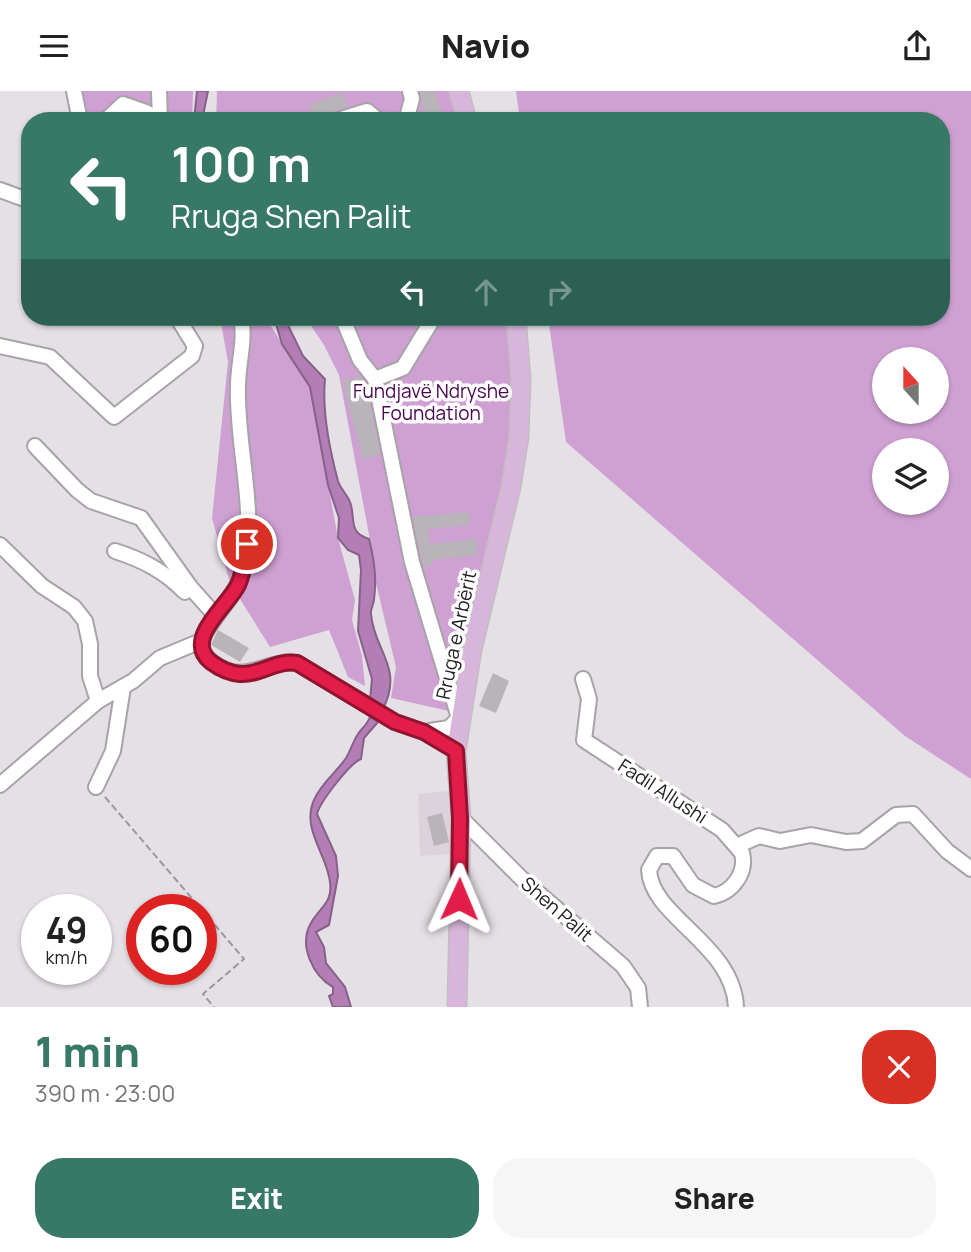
<!DOCTYPE html>
<meta charset="utf-8">
<style>
body{margin:0;font-family:Manrope,sans-serif;background:#f6f6f6;color:#222;height:100vh;display:flex;flex-direction:column;font-size:26px;white-space:nowrap}
*{box-sizing:border-box;margin:0}
p{font-size:23px;color:#767676}
.icon{flex:none;width:38px;height:38px;fill:none;stroke:currentColor;stroke-width:2;stroke-linecap:round;stroke-linejoin:round}
.map{position:relative;height:916px;overflow:hidden}
.side{display:flex;flex-direction:column;background:#fff;flex:1}
.side>*{flex:none}
.guide{position:absolute;left:21px;top:21px;width:929px;height:214px;border-radius:28px;box-shadow:0 2px 5px #0004;background:#377867;color:#fff;overflow:hidden}
.needle{width:46px;rotate:339deg}
.controls{position:absolute;left:872px;top:256px;display:grid;gap:14px}
.controls a{display:grid;place-items:center;width:77px;height:77px;border-radius:50%;background:#fff;box-shadow:0 2px 5px #0004;font-size:35px}
.speed{position:absolute;left:21px;top:803px;display:flex;gap:14px;font-size:35px;font-weight:700;text-align:center}
.speed>*{display:grid;place-content:center;width:91px;height:91px;border-radius:50%;background:#fff;box-shadow:0 2px 5px #0004;line-height:1}
.speed small{font-size:18px;font-weight:400}
.speed .limit{border:10px solid #d22;background:#fff;color:#111}
.pin{position:absolute;display:grid;place-items:center;width:60px;height:60px;color:#fff;margin:-30px;border:4px solid #fff;border-radius:50%;box-shadow:0 2px 7px #0007}
.me{position:absolute;width:77px;margin:-38px;rotate:1deg;stroke-linejoin:round;filter:drop-shadow(0 0 5px #0008)}
.turn{display:flex;align-items:center;gap:24px;height:147px;padding:0 35px;font-size:32px}
.turn .icon{width:91px;height:91px;stroke-width:2.5}
.turn b{display:block;font-size:49px;line-height:60px}
.lanes{display:flex;align-items:center;height:66px;padding:0 35px;background:#0003;justify-content:center;gap:35px;direction:ltr}
.lanes .off{opacity:.35}
.round{display:grid;place-items:center;flex:none;width:74px;height:74px;border-radius:28px;background:#f6f6f6}
.headline{display:flex;align-items:center;justify-content:space-between;height:119px;padding:0 35px}
h1{font-size:42px;font-weight:800;line-height:52px;color:#377867}
.action{display:flex;gap:14px;margin-top:auto;padding:14px 35px}
.action a{flex:1;height:80px;border-radius:28px;background:#377867;color:#fff;font-size:28px;font-weight:800;line-height:80px;text-align:center}
.action a+a{background:#f6f6f6;color:#222}
header{display:flex;justify-content:space-between;align-items:center;height:91px;padding:0 35px;background:#fff;font-size:32px;font-weight:800}
.map>svg:first-child{display:block}
.built{fill:#dcd2dc}
.green{fill:#cfa0d2;fill-rule:evenodd}
.water{fill:#b27eb5;stroke:#866188;stroke-width:2}
.building{fill:#b9b4b9}
.lines{fill:none;stroke-linecap:round;stroke-linejoin:round}
.minor-casing{stroke:#a7a3a8;stroke-width:18}
.major-casing{stroke:#c0c0c0;stroke-width:21}
.path{stroke:#9b979b;stroke-width:2;stroke-dasharray:7 3.5;stroke-linecap:butt}
.minor{stroke:#fff;stroke-width:14}
.major{stroke:#d8b5da;stroke-width:18}
.route-casing{stroke:#92132f;stroke-width:18}
.route{stroke:#e11d48;stroke-width:12}
.labels{text-anchor:middle;stroke-width:7;stroke-linejoin:round;paint-order:stroke}
.park-label{font-size:19px;fill:#49054f;stroke:#fff}
.street-label{font-size:19px;fill:#1f1e1f;stroke:#fff}
</style>
<header><svg class="icon" aria-label="menu" viewBox="0 0 24 24"><path d="M4 6h16M4 12h16M4 18h16"/></svg>Navio<svg class="icon" aria-label="share" viewBox="0 0 24 24"><path d="M12 15V3M7 8l5-5 5 5M5 13v7h14v-7"/></svg></header>
<div class="map">
<svg width="971" height="916" viewBox="0 0 971 916">
<rect width="100%" height="100%" fill="#e5e0e5"/>
<path class="built" d="M450 700 451 763 420 765 418 703Z"/>
<g class="green">
<path d="M67 0H193L192 30H83L77 24Z"/>
<path d="M217 0H462L470 30H216Z"/>
<path d="M516 0H971V688L905 645 566 351 548 226H942V30H520ZM884 268H936V320H884ZM884 359H936V411H884Z"/>
<path d="M220 226H265L310 296 338 447 355 509 352 529 362 565 365 595 348 586 329 539 270 556 230 492 212 427 228 271Z"/>
<path d="M305 226H513L519 298 509 385 449 620 391 607 396 576 375 488 373 465 339 284 324 254Z"/>
</g>
<g class="water">
<path d="M197 0H208L202 30 194 29Z"/>
<path d="M274 226H284L303 265 325 288C322 319 330 360 338 390 341 399 349 405 351 414 355 430 349 442 369 448 374 467 377 488 374 508 374 514 370 518 371 523 374 560 404 576 383 618L370 609 372 588 358 540 361 479 359 464 348 459 338 447 339 427 328 394 310 296 282 253Z"/>
<path d="M370 626 378 631 364 647 361 668C350 672 320 711 317 723L336 765 338 785 329 834 316 841 324 856 326 872 345 896 351 916H333L329 905 333 903V896C313 885 298 854 311 832 320 816 333 812 330 791 327 763 301 738 314 709 321 692 336 682 346 667 351 659 353 650 358 643 362 637 367 634 370 626Z"/>
</g>
<g class="building">
<path d="M435 0 444 30H425L420 1Z"/>
<path d="M342 1 348 15 314 28 309 14Z"/>
<path d="M360 285 366 293 380 364 363 368 342 290Z"/>
<path d="M469 421 470 434 428 438 430 453 476 448 478 464 432 469 433 475 423 476 413 426Z"/>
<path d="M218 539 249 557 240 571 211 554Z"/>
<path d="M493 582 509 590 496 622 479 615Z"/>
<path d="M442 722 449 751 434 755 427 726Z"/>
</g>
<g class="lines">
<defs>
<g id="minor">
<path d="M74 0 80 30"/>
<path d="M159 0 160 30"/>
<path d="M105 30 123 13 146 21 157 30"/>
<path d="M335 30 367 20 379 30"/>
<path d="M406 30 412 8 410 0"/>
<path d="M0 99 30 110"/>
<path d="M342 226 360 269 375 288"/>
<path d="M0 255 50 266 114 326 192 265 195 255 177 226"/>
<path d="M35 355 77 399 91 410 141 427 191 497 216 525"/>
<path d="M0 454 42 495 74 516 85 530 90 553V585L98 610"/>
<path d="M115 460C143 469 164 480 185 501"/>
<path d="M201 550C213 523 237 506 244 476 257 417 236 355 238 295 238 272 246 248 241 226"/>
<path d="M201 550C200 560 205 566 213 572 247 596 263 568 297 572L395 631 424 641 456 660"/>
<path d="M583 588 589 608 584 649 722 739 742 762C747 781 733 801 714 805L693 794 673 765H657L649 779C651 826 733 853 736 916"/>
<path d="M424 641 449 637 459 627 412 471 375 288 403 277 434 226"/>
<path d="M0 694 98 610 133 590 160 567 201 550"/>
<path d="M96 696 113 660 123 596"/>
<path d="M461 727 521 787 623 875 638 897 640 916"/>
<path d="M739 754 759 745 780 750 811 744 846 751 862 750 896 724 913 723 947 760 971 778"/>
</g>
<g id="major">
<path d="M459 0 467 30"/>
<path d="M457 916 461 727 456 660 472 559 511 396 519 346 521 287 516 226"/>
</g>
</defs>
<use href="#minor" class="minor-casing"/>
<use href="#major" class="major-casing"/>
<path class="path" d="M105 706 244 868 203 903 214 916"/>
<use href="#minor" class="minor"/>
<use href="#major" class="major"/>
</g>
<g class="lines">
<defs>
<path id="route" d="M247 453C245 467 244 481 238 494 227 516 183 548 211 571 219 577 229 582 240 583 261 584 275 569 297 572L395 631 424 641 456 660 460 727 459 808"/>
</defs>
<use href="#route" class="route-casing"/>
<use href="#route" class="route"/>
</g>
<g class="labels">
<g class="park-label">
<text x="431" y="307">Fundjavë Ndryshe<tspan x="431" dy="22">Foundation</tspan></text>
</g>
<g class="street-label">
<text transform="translate(456 544) rotate(-78)" y="7">Rruga e Arbërit</text>
<text transform="translate(663 700) rotate(33)" y="7">Fadil Allushi</text>
<text transform="translate(557 818) rotate(41)" y="7">Shen Palit</text>
</g>
</g>
</svg>
<div class="controls">
<a><svg class="needle" viewBox="-14 -14 28 28"><path d="M0-13l5 13h-10z" fill="#e53935"/><path d="M0 13l5-13h-10z" fill="#767676"/></svg></a>
<a><svg class="icon" aria-label="layers" viewBox="0 0 24 24"><path d="M12 4l9 5-9 5-9-5zM3 14l9 5 9-5"/></svg></a>
</div>
<div class="speed"><div>49<small>km/h</small></div><div class="limit">60</div></div>
<div class="pin" style="left:247px;top:453px;background:#d93025"><svg class="icon" aria-label="arrive" viewBox="0 0 24 24"><path d="M6 21V4h12l-3 4 3 4H6"/></svg></div>
<svg class="me" style="left:459px;top:808px" viewBox="-20 -20 40 40"><path d="M0-17L14 15 0 8-14 15z" fill="#e11d48" stroke="#fff" stroke-width="4"/></svg>
<div class="guide">
<div class="turn"><svg class="icon" aria-label="left" viewBox="0 0 24 24"><path d="M17 20v-9H6M10 6l-5 5 5 5"/></svg><div><b>100 m</b>Rruga Shen Palit</div></div>
<div class="lanes"><svg class="icon" aria-label="left" viewBox="0 0 24 24"><path d="M17 20v-9H6M10 6l-5 5 5 5"/></svg><svg class="icon off" aria-label="ahead" viewBox="0 0 24 24"><path d="M12 20V5M6 11l6-6 6 6"/></svg><svg class="icon off" aria-label="right" viewBox="0 0 24 24"><path d="M7 20v-9h11M14 6l5 5-5 5"/></svg></div>
</div>
</div>
<section class="side">
<div class="headline"><div><h1>1 min</h1><p>390 m · 23:00</p></div><a class="round" style="background:#d93025;color:#fff"><svg class="icon" aria-label="close" viewBox="0 0 24 24"><path d="M6 6l12 12M18 6L6 18"/></svg></a></div>
<div class="action"><a>Exit</a><a>Share</a></div>
</section>
